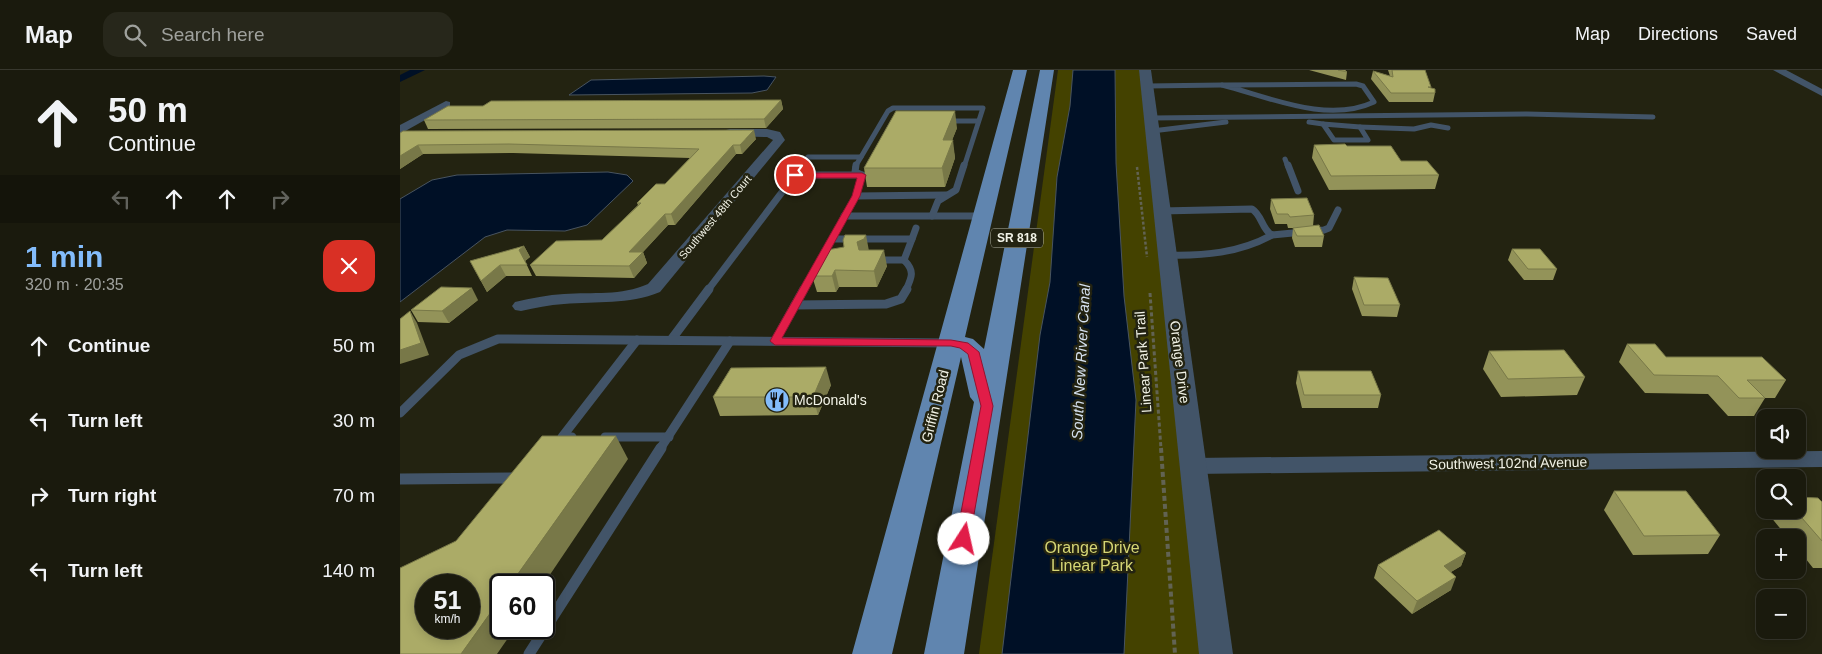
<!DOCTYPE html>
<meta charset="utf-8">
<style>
body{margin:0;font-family:Arial,sans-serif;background:#27271b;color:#f1f3f6;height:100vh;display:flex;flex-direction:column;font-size:19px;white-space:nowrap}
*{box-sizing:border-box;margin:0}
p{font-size:16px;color:#9fa19d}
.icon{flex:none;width:28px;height:28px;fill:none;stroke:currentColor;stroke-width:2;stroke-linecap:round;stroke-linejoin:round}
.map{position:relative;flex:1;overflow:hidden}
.sheet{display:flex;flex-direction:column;background:#1a1a0d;width:400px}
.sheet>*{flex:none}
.top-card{background:#1a1a0d;color:#f1f3f6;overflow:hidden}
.fabs{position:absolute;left:1356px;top:339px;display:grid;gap:10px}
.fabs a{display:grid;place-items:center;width:50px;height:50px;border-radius:10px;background:#1a1a0d;box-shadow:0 2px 12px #0003,0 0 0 1px #38382e;font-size:25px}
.speed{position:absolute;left:15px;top:504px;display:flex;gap:10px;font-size:25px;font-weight:700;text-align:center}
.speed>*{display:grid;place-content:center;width:65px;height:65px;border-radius:50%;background:#1a1a0d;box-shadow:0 2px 12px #0003,0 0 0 1px #38382e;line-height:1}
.speed small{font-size:12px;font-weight:400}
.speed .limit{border:2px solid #111;border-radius:8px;background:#fff;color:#111}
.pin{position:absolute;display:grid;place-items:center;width:42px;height:42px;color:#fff;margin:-21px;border:2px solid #fff;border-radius:50%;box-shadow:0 1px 5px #0007}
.me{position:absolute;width:55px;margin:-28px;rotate:10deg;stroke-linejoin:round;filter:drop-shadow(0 0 4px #0008)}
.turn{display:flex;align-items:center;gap:18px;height:105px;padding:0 25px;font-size:22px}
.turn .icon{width:65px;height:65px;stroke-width:2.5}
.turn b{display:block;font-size:35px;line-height:42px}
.lanes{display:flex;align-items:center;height:48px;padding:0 25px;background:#0003;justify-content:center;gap:25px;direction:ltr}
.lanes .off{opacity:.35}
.round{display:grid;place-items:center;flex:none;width:52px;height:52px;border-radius:15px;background:#27271b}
.head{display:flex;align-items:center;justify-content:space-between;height:85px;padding:0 25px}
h1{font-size:30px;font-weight:700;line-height:38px;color:#83bcfb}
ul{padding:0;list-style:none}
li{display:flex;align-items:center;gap:15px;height:75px;padding:0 25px}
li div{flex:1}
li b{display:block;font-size:19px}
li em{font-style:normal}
header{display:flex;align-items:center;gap:30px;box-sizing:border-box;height:70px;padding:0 25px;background:#1a1a0d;border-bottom:1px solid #38382e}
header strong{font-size:24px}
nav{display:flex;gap:28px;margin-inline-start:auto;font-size:18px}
.search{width:350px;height:45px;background:#27271b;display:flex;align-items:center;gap:12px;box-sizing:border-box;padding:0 18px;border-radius:15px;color:#9fa19d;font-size:19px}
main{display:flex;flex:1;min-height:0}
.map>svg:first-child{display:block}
.green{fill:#444200}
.water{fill:#001026;stroke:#485460}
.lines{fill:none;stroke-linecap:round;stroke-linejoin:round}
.canal{fill:#001026;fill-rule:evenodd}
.path-far2{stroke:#626353;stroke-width:2.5;stroke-dasharray:3 2;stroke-linecap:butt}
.path-far1{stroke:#626353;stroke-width:3;stroke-dasharray:4 2.5;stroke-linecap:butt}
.path{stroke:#626353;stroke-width:4;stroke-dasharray:5 3;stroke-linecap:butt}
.service-far3{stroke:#425468;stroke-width:5}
.service-far2{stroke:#425468;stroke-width:7}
.service-far1{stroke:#425468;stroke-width:9}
.service{stroke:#425468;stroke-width:11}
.minor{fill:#425468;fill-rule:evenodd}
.tertiary{fill:#425468;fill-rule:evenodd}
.primary{fill:#6085af;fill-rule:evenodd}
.wall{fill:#939359}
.shaded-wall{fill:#787848}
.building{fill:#abab67;stroke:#787848;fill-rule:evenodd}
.route{fill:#e11d48;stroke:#92132f}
.labels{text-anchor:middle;stroke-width:5;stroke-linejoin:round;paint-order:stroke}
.far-street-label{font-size:11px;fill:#f1f2e6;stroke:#232311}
.shield{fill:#232311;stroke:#b3b4a6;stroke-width:1}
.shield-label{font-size:12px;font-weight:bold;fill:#f1f2e6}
.street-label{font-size:14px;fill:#f1f2e6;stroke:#232311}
.poi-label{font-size:14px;fill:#f1f2e6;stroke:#232311;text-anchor:start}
.water-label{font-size:15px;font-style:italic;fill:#d5e1f0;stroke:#232311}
.near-park-label{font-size:16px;fill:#d6d675;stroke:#232311}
</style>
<header>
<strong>Map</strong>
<div class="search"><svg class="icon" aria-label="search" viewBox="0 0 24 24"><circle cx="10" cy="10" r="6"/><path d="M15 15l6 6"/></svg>Search here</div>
<nav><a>Map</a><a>Directions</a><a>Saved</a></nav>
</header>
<main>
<section class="sheet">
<div class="top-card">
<div class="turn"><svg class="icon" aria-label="ahead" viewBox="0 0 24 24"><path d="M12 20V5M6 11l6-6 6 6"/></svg><div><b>50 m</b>Continue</div></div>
<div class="lanes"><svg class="icon off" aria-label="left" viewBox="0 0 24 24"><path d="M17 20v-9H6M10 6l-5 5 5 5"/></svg><svg class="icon" aria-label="ahead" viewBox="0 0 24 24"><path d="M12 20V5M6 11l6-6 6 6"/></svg><svg class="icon" aria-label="ahead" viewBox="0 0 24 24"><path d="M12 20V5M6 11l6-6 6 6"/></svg><svg class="icon off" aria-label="right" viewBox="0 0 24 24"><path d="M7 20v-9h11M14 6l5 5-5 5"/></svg></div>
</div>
<div class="head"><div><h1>1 min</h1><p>320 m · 20:35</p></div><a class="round" style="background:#d93025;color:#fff"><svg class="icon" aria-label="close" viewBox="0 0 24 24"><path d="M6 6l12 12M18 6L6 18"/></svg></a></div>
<ul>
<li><svg class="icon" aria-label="ahead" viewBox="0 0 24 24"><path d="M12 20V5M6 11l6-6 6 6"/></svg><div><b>Continue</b></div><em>50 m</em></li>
<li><svg class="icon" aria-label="left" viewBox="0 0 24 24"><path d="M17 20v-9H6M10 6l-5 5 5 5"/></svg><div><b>Turn left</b></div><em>30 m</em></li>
<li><svg class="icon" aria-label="right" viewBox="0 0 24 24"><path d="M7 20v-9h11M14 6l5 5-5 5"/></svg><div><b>Turn right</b></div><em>70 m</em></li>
<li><svg class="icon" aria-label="left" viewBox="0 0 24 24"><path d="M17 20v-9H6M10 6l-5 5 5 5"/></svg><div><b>Turn left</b></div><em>140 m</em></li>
</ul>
</section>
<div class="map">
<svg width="1422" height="584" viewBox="0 0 1422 584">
<rect width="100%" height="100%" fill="#232311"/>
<path class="green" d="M658 0H741L801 584H579Z"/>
<g class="water">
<path d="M673 0H715L716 93 724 226 736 330 724 584H602L640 265 650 212 657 107 670 36Z"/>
<path d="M364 6 376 7 367 20 352 23 169 25 191 10Z"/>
<path d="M208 102 227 105 233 111 187 155 165 161 107 160 85 167 0 232V129L32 110 57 105Z"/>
</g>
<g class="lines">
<path class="canal" d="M10 0H25L0 12V5Z"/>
<path class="path-far2" d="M737 97 747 187"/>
<path class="path-far1" d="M750 223 761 379"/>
<path class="path" d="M761 378 775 584"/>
<g class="service-far3">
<path d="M956 14 963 16 974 32C927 54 869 27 822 15Z"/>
<path d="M747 16 822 15"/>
<path d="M751 48 1127 44 1253 47"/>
<path d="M546 51H578"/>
<path d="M909 52 923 54"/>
<path d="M923 54 960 57 968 70H934Z"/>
<path d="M960 57 1014 59 1031 55 1048 58"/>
<path d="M752 61 826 52"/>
<path d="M461 87 488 41 493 38H583L564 97"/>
<path d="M885 89 888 97"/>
<path d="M401 97 408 87H461L455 97"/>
</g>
<g class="service-far2">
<path d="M456 95 455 102 462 105"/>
<path d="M888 95 898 121"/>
<path d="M395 105 402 95"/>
<path d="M456 126 546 125"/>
<path d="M761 141 852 139C862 145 862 160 872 165L924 160 929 158 938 140"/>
<path d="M444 146H583"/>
<path d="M532 146 538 131 556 120 564 95"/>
<path d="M432 169H512L504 190C515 201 512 207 506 220"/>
<path d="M512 169 516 158"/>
<path d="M767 185C804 186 839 183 872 165"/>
<path d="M474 190H504"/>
<path d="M308 220 395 105H462L456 126 403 220"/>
</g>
<g class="service-far1">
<path d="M395 235 486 234 501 229 507 219"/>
<path d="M271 270 309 219"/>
<path d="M375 271 404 219"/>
<path d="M0 343 59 285 98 269 549 273"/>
<path d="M172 367H162L237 270"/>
<path d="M205 367H269"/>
<path d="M260 379 330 271"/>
</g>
<g class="service">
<path d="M0 409 118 408"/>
<path d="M129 584 261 378"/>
</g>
<g class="minor">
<path d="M1373 0H1386L1422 19V26Z"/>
<path d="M46 31 50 32V36L0 64V55Z"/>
<path d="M330 59H367L380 62 385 70 260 222C228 235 197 231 164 234 149 235 135 238 121 241L115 240 112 236 115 232C131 228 148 225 164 224 193 222 221 226 248 214L373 70 367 67 326 66V60Z"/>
<path d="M1422 381V397L793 404 785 401 782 396 785 391 793 388Z"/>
</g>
<path class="tertiary" d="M739 0H751L833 584H799Z"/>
<path class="primary" d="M613 0H627L565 267 573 269 584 279 640 0H654L564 584H524L574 332 570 327 561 287 492 584H452Z"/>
</g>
<g class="wall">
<path d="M909 0H945L947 2 946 10Z"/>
<path d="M988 0H1025L1030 18 1035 23 1033 32H989L971 9 973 1 990 6Z"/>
<path d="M381 30 383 39 366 58 28 59 24 50 83 36Z"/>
<path d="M557 58 552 70 555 88 545 117H467L464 98Z"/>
<path d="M0 63 356 69 342 84H336L275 155H268L243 182 247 193 234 208 136 206 130 195 202 170 238 135 237 133 265 114 290 88 113 83 23 84 0 99Z"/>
<path d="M914 75 947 76 1001 91 1039 105 1035 119 929 120 912 88Z"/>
<path d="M871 129 914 145 913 156 924 166 922 177H895L892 168 893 158H888L887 154H875L870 139Z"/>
<path d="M124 176 130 187 125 191 132 206H106L87 222 70 191Z"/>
<path d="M1112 179 1157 199 1153 210H1124L1108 190Z"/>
<path d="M469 180 487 196 477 217H439L436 222H417L412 206Z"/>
<path d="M954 207 1000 235 997 247 962 246 952 219Z"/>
<path d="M78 230 49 253 18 252 11 240Z"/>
<path d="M1227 274 1266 287 1386 310 1375 328H1365L1354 346H1328L1308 324 1245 323 1219 292Z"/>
<path d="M1089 281 1185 307 1177 325 1101 327 1083 299Z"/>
<path d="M898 301 981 325 978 338H902L896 313Z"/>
<path d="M431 315 418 345 320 346 313 327Z"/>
<path d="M1214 421 1320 465 1308 484 1233 485 1204 440Z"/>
<path d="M1422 432V498H1413L1398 479V468H1388L1370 446 1375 440H1398Z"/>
<path d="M1066 483 1061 496 1051 502V520L1012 544 974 508 978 495Z"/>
</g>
<g class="shaded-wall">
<path d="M381 30 383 39 366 58 364 49Z"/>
<path d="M555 41 557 58 545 88 543 70Z"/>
<path d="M354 60 356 69 342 84 340 75Z"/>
<path d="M553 70 555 88 545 117 542 98Z"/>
<path d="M18 75 23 84 0 99V86Z"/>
<path d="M333 75 336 84 275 155 271 144Z"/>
<path d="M265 144 268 155 243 182 247 193 234 208 229 196V182Z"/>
<path d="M466 165 469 181 460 188 457 172Z"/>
<path d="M124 176 130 187 125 191 119 180Z"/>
<path d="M484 180 487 196 477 217 474 201Z"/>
<path d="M100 195 106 206 87 222 81 211Z"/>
<path d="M435 200 439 217 436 222 432 206Z"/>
<path d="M72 218 78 230 49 253 42 241Z"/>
<path d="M10 241 17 253 29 285 0 294V280Z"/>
<path d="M426 297 431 315 418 345 413 327Z"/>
<path d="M216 366 228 389 143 515H110Z"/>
<path d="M1066 483 1061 496 1039 509 1044 496Z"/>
<path d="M1056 507 1051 520 1012 544 1017 531Z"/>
<path d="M101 528V558H115L97 584H61Z"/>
</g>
<g class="building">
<path d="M938 0H945L947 2Z"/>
<path d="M992 0H1025L1031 17H1028L1035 19V23H991L973 1 993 7Z"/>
<path d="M381 30 364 49 24 50 48 36H83L91 31Z"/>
<path d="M496 41H555L543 70H553L542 98H464Z"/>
<path d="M354 60 340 75H333L271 144H265L229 182H243L229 196 130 195 156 171 202 170 241 133H237L256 114H265L299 79 109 74 18 75 0 86V63L3 61Z"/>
<path d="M945 74 947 76H991L1001 91H1027L1039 105 931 106 914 75Z"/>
<path d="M907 128 914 145 890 147 888 144H877L871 129Z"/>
<path d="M919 155 924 166H897L893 158Z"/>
<path d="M445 165H466L464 169 457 172 459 180H484L474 201 435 200 432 206H412L427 180 444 177 443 170Z"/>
<path d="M124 176 119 180 127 195H100L81 211 70 191Z"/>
<path d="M1112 179H1140L1157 199H1128Z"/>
<path d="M954 207 988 208 1000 235H964Z"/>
<path d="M41 217 72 218 42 241 11 240Z"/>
<path d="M10 241 21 273 0 280V249Z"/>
<path d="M1227 274H1255L1266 287H1362L1386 310H1347L1365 328H1339L1318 306 1254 305Z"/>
<path d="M1164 280 1185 307 1108 309 1089 281Z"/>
<path d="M426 297 413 327H313L331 298Z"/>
<path d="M898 301H971L981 325H904Z"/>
<path d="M142 366H216L110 515H101V528L61 584H0V498L56 471ZM26 515H69V558H26Z"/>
<path d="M1214 421H1286L1320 465 1244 466Z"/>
<path d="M1398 427 1418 428 1422 432V471L1395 440H1398Z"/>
<path d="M1039 460 1066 483 1044 496 1056 507 1017 531 978 495Z"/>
</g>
<path class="route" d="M392 103H462L466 105 460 126 382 268 551 270 568 273 579 282 593 336 569 473H559L556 469 581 336 568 284 560 278 551 276 375 275 370 271 452 126 457 108H395L392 107Z"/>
<defs>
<symbol id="restaurant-disc" viewBox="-11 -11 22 22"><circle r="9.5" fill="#83bcfb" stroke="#232311"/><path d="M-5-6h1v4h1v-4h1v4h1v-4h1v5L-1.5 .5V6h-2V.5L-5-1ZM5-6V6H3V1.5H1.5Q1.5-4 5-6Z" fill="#111"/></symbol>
</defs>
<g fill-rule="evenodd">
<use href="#restaurant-disc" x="363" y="316" width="28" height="28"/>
</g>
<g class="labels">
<g class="far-street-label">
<text transform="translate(315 147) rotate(-50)" y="4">Southwest 48th Court</text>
</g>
<rect class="shield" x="591" y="158.5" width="52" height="19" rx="4"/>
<g class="shield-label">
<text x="617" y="172">SR 818</text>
</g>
<g class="street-label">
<text transform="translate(743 292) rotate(-94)" y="5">Linear Park Trail</text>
<text transform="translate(780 292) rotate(83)" y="5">Orange Drive</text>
<text transform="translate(535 336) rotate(-76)" y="5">Griffin Road</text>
<text transform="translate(1108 393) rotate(-1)" y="5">Southwest 102nd Avenue</text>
</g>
<g class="poi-label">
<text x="394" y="335">McDonald's</text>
</g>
<g class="water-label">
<text transform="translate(681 292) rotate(-87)" y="5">South New River Canal</text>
</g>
<g class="near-park-label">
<text x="692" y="483">Orange Drive<tspan x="692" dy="18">Linear Park</tspan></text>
</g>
</g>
</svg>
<div class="fabs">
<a><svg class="icon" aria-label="sound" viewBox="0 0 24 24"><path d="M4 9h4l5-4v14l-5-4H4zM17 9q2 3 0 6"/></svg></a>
<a><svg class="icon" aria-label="search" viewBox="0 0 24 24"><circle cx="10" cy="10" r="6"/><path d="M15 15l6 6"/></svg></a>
<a>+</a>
<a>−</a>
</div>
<div class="speed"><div>51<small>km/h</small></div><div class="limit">60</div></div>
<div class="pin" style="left:395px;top:105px;background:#d93025"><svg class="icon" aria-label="arrive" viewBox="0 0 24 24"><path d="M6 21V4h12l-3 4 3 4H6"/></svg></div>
<svg class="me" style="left:564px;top:469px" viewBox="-20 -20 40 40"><circle r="19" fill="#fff"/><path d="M0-13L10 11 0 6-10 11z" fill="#e11d48"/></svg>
</div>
</main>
